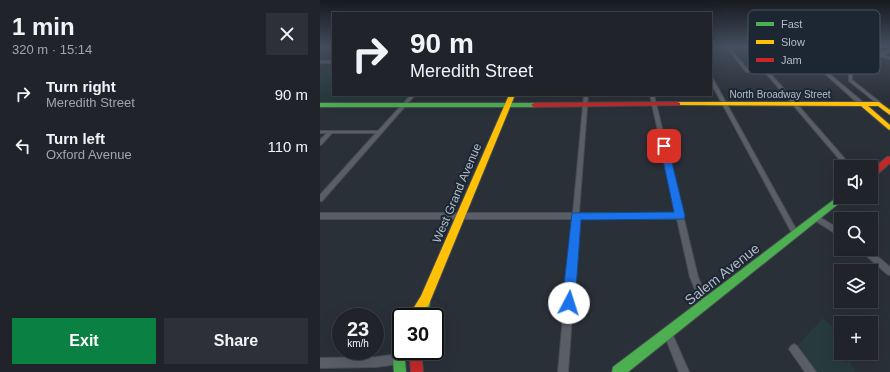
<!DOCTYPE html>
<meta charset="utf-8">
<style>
body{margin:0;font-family:Helvetica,sans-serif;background:#2d3036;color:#f1f3f6;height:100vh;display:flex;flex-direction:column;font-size:15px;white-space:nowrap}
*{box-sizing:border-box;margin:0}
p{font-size:13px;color:#a2a4a8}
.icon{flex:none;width:22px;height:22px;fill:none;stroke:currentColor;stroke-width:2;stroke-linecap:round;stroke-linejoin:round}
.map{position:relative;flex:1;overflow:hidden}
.side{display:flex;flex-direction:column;background:#20242a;width:320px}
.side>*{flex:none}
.guide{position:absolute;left:12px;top:12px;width:380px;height:84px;border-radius:0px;box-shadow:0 4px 16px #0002,0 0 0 1px #3d4147;background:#20242a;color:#f1f3f6;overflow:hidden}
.buttons{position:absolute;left:514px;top:160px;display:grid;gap:8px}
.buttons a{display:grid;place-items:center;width:44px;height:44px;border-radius:0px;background:#20242a;box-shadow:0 4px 16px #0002,0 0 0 1px #3d4147;font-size:20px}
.speed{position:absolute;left:12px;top:308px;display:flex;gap:8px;font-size:20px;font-weight:700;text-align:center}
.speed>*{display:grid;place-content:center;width:52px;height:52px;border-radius:50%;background:#20242a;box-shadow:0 4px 16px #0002,0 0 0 1px #3d4147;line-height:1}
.speed small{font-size:10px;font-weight:400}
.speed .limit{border:2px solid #111;border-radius:6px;background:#fff;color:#111}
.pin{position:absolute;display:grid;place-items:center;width:34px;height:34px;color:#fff;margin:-17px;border-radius:8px;box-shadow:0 2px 6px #0006}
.me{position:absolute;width:44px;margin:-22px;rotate:5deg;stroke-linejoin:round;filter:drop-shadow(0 0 3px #0008)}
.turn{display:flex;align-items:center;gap:14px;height:84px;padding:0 12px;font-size:18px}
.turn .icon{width:52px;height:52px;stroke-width:2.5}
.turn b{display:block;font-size:28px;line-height:34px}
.round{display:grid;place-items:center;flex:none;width:42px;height:42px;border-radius:0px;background:#2d3036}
.head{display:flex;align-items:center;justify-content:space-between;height:68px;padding:0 12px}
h1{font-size:24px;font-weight:600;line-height:30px}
.button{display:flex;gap:8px;margin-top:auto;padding:8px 12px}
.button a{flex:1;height:46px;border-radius:0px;background:#0b8043;color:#fff;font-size:16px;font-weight:600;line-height:46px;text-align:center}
.button a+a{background:#2d3036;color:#f1f3f6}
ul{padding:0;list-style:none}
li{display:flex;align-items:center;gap:12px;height:52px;padding:0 12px}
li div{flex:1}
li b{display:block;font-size:15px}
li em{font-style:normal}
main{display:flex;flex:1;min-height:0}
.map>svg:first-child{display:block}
.green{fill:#273a3e}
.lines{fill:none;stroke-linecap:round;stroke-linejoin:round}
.street-casing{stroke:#484c53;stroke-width:2}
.fast-casing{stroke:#484c53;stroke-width:2}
.slow-casing{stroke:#484c53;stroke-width:2}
.jam-casing{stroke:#484c53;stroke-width:2}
.street{fill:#5a5e66;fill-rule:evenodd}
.fast{fill:#4caf50;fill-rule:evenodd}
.slow{fill:#ffc107;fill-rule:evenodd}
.jam{fill:#c62828;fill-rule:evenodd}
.route{fill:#1a73e8;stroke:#114b97}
.labels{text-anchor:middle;stroke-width:4;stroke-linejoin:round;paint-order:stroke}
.far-street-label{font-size:10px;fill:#b4bcc9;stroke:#1d2633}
.street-label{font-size:12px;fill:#b4bcc9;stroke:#1d2633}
.near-street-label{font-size:14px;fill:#b4bcc9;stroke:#1d2633}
.key{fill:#1d2633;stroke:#4a5360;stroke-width:1}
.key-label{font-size:11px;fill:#b4bcc9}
</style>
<main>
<section class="side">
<div class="head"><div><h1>1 min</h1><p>320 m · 15:14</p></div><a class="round"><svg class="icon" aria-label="close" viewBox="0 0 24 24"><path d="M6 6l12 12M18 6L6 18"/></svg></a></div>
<ul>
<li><svg class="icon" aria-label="right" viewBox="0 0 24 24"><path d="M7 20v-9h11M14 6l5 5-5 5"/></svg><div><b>Turn right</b><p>Meredith Street</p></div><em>90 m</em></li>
<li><svg class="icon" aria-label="left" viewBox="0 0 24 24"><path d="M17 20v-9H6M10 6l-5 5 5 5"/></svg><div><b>Turn left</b><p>Oxford Avenue</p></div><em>110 m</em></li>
</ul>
<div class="button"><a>Exit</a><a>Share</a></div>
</section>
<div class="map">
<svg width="570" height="372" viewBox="0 0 570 372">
<rect width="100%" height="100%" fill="#2a3038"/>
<g class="green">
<path d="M13 65V95H93L83 105H0V74Z"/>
<path d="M503 318 521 335V340L513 342 523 362H530L535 372H491L474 349Z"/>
</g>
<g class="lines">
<defs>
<g id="street">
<path d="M391 47H420L418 48H410L428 70H502L499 54 500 47H504L503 54 505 67 526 69 545 58 556 55 533 47H538L559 53 570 50V52L563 55 570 57V59L559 56 547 60 532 68V80L561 103V105H559L529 81V70L527 71 506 69V71L544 103V105H540L503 72H449L532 167H526L445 72H426L407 48H391Z"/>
<rect x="0" y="61" width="13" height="2"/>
<path d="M391 78 393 79 477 231 478 233 477 235 475 236 473 235 391 83Z"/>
<path d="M91 95H95L2 201H0V195L56 133H12L2 144 0 145V140L7 133H0V131H58Z"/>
<path d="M264 95H268L259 213H356L330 95H334L378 277 389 304 388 307 385 308 382 307 370 277 357 219H259L248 372H238L252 219H0V213H253Z"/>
<path d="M496 215 521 230V237L494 220 493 218 494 216Z"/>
<path d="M540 249H549L570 267V275L567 274 541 251Z"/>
<path d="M348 330 351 331 369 372H359L344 334 345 331Z"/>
<path d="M474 344 477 346 494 369 496 372H485L469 349 471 346Z"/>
<path d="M79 354 82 356 84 359 82 362 79 364 56 367 0 368V358L56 357Z"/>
</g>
<g id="fast">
<path d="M0 103H214L217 105 214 107H0Z"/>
<path d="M520 195 521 197H527L308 372H292L293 367Z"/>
<path d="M104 297 108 298 110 302 108 317H96L100 298Z"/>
<path d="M81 345V351H87L85 359 86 372H74C73 363 73 355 77 347Z"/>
</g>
<g id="slow">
<path d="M189 95H195L109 304 101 317H88L101 296Z"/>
<path d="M358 102H559L570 110V115L558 106H548L570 125V130L568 129 541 106 356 105V103Z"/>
</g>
<g id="jam">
<path d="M358 102 360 103V105L214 107 211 105 214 103Z"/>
<path d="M567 157H570V163L554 177 551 178V171Z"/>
<path d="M89 351H101L103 372H91Z"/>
</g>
</defs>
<use href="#street" class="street-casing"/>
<use href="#fast" class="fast-casing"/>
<use href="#slow" class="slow-casing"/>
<use href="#jam" class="jam-casing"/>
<use href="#street" class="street"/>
<use href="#fast" class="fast"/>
<use href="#slow" class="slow"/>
<use href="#jam" class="jam"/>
</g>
<linearGradient id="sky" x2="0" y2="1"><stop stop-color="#171a1f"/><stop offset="0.47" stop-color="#444e5e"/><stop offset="1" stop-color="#444e5e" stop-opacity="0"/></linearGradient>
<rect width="570" height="99" fill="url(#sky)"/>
<path class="route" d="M344 144 348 146 365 216 364 219 261 220 255 303 253 307 249 309 244 307 242 303 252 213 354 212 340 146Z"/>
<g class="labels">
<g class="far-street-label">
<text x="460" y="98">North Broadway Street</text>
</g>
<g class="street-label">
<text transform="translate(137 193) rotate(-67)" y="4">West Grand Avenue</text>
</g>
<g class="near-street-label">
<text transform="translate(402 274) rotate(-38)" y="5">Salem Avenue</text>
</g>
</g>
<rect x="428" y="10" width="132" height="64" rx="6" class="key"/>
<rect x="436" y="22" width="18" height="4" fill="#4caf50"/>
<rect x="436" y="40" width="18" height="4" fill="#ffc107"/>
<rect x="436" y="58" width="18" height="4" fill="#c62828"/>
<g class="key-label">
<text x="461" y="28">Fast</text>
<text x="461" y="46">Slow</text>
<text x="461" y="64">Jam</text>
</g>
</svg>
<div class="buttons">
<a><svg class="icon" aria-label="sound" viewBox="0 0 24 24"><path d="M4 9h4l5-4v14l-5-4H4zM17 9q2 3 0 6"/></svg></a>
<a><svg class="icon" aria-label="search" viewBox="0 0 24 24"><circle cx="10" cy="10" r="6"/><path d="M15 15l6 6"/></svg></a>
<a><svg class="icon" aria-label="layers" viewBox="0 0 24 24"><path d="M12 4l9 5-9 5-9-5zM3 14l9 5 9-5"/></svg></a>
<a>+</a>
</div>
<div class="speed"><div>23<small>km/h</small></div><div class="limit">30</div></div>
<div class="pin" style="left:344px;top:146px;background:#d93025"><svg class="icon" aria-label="arrive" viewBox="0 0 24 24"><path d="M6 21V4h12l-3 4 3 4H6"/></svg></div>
<svg class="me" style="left:249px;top:303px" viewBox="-20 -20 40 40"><circle r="19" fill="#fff"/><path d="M0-13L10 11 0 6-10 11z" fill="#1a73e8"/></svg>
<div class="guide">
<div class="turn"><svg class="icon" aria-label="right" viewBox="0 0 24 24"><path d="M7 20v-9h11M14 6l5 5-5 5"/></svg><div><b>90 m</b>Meredith Street</div></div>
</div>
</div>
</main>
